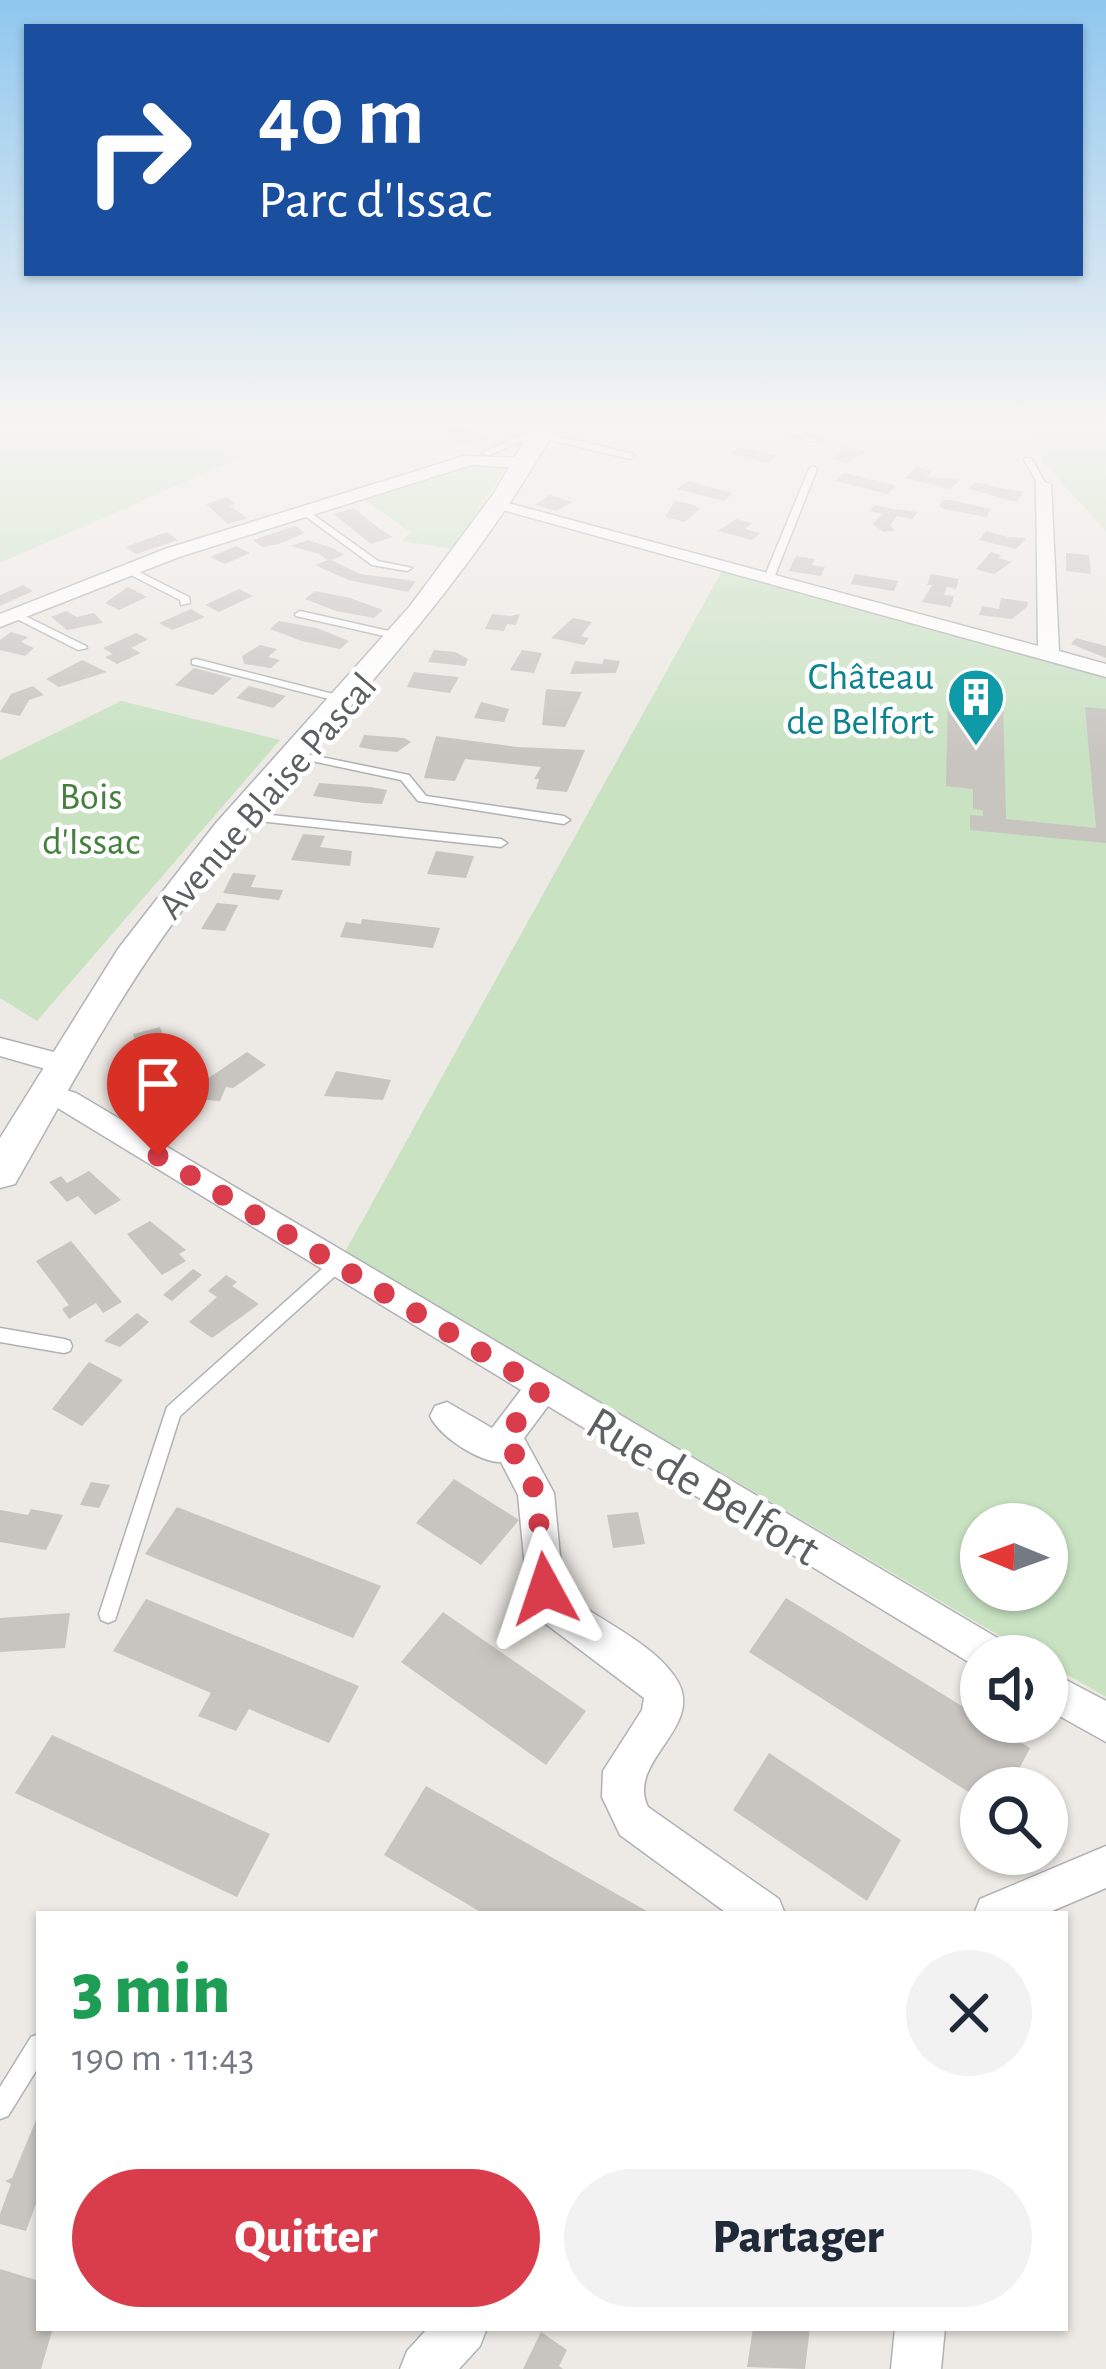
<!DOCTYPE html>
<html lang="fr">
<meta charset="utf-8">
<style>
body{margin:0;font-family:"Alegreya Sans",sans-serif;background:#f2f2f3;color:#1f2937;height:100vh;display:flex;flex-direction:column;font-size:45px;white-space:nowrap}
*{box-sizing:border-box;margin:0}
p{font-size:39px;color:#747a83}
.icon{flex:none;width:66px;height:66px;fill:none;stroke:currentColor;stroke-width:2;stroke-linecap:round;stroke-linejoin:round}
.map{position:relative;flex:1;overflow:hidden}
.sheet{position:absolute;left:36px;top:1911px;width:1032px;height:420px;display:flex;flex-direction:column;background:#fff;border-radius:0px;box-shadow:0 3px 9px #0004}
.sheet>*{flex:none}
.hud{position:absolute;left:24px;top:24px;width:1059px;height:252px;border-radius:0px;box-shadow:0 3px 9px #0004;background:#1a4fa0;color:#fff;overflow:hidden}
.needle{width:78px;rotate:271deg}
.controls{position:absolute;left:960px;top:1503px;display:grid;gap:24px}
.controls a{display:grid;place-items:center;width:108px;height:108px;border-radius:50%;background:#fff;box-shadow:0 3px 9px #0004;font-size:60px}
.pin{position:absolute;display:grid;place-items:center;width:102px;height:102px;color:#fff;margin:-123px -51px;border-radius:50% 50% 50% 0;rotate:-45deg;box-shadow:0 0 12px #0007}
.pin .icon{rotate:45deg}
.me{position:absolute;width:132px;margin:-66px;rotate:355deg;stroke-linejoin:round;filter:drop-shadow(0 0 9px #0008)}
.turn{display:flex;align-items:center;gap:42px;height:252px;padding:0 36px;font-size:54px}
.turn .icon{width:156px;height:156px;stroke-width:2.5}
.turn b{display:block;font-size:84px;line-height:102px}
.round{display:grid;place-items:center;flex:none;width:126px;height:126px;border-radius:63px;background:#f2f2f3}
.head{display:flex;align-items:center;justify-content:space-between;height:204px;padding:0 36px}
h1{font-size:72px;font-weight:800;line-height:90px;color:#1e9e55}
.cta{display:flex;gap:24px;margin-top:auto;padding:24px 36px}
.cta a{flex:1;height:138px;border-radius:72px;background:#d93d4c;color:#fff;font-size:48px;font-weight:800;line-height:138px;text-align:center}
.cta a+a{background:#f2f2f3;color:#1f2937}
.map>svg:first-child{display:block}
.green{fill:#c8e2c2;fill-rule:evenodd}
.building{fill:#c8c4c0}
.lines{fill:none;stroke-linecap:round;stroke-linejoin:round}
.service-casing{stroke:#afb2b5;stroke-width:3}
.minor-casing{stroke:#afb2b5;stroke-width:3}
.secondary-casing{stroke:#b0b4b7;stroke-width:3}
.service{fill:#fff;fill-rule:evenodd}
.minor{fill:#fff;fill-rule:evenodd}
.secondary{fill:#fff;fill-rule:evenodd}
.route{stroke:#d93d4c;stroke-width:21;stroke-dasharray:0 37.8}
.labels{text-anchor:middle;stroke-width:9;stroke-linejoin:round;paint-order:stroke}
.far-culture-label{font-size:39px;fill:#0d838f;stroke:#fff;text-anchor:end}
.far-park-label{font-size:39px;fill:#45813d;stroke:#fff}
.far-street-label{font-size:39px;fill:#5c6063;stroke:#fff}
.street-label{font-size:48px;fill:#5c6063;stroke:#fff}
</style>
<div class="map">
<svg width="1106" height="2369" viewBox="0 0 1106 2369">
<rect width="100%" height="100%" fill="#ede9e4"/>
<g class="green">
<path d="M0 426H170L239 458 0 563Z"/>
<path d="M1031 426H1106V531L1043 462Z"/>
<path d="M484 462 507 466 453 549 402 541 410 532 365 500Z"/>
<path d="M722 571 1106 677V1697L1047 1663V1656H1034L345 1252ZM981 1524H1047V1590H981Z"/>
<path d="M121 701 280 740 37 1021 0 998V760Z"/>
</g>
<g class="building">
<path d="M450 426H461L490 438 477 444 458 441 442 435Z"/>
<path d="M845 446 866 451 848 463 831 459Z"/>
<path d="M739 447 777 456 768 463 731 454Z"/>
<path d="M916 467 932 471 926 477 961 479 950 489 905 478Z"/>
<path d="M844 473 890 484 896 486 887 494 835 481Z"/>
<path d="M687 481 733 493 724 501 677 489Z"/>
<path d="M976 482 1001 488 1024 492 1016 502 969 489Z"/>
<path d="M550 495 573 502 556 511 535 505Z"/>
<path d="M227 497 236 504 230 506 247 518 228 524 206 504Z"/>
<path d="M943 500H950L991 509 986 517 944 509 939 506Z"/>
<path d="M675 501 687 503 701 508 685 522 665 517Z"/>
<path d="M875 505 892 509 918 512 912 519 897 516 890 525 895 531 884 532 872 524 882 514 869 511Z"/>
<path d="M354 508 378 528 393 537 371 544 334 514Z"/>
<path d="M736 519 752 523 745 529 760 533 752 540 718 531Z"/>
<path d="M295 526 305 533 279 544 262 547 253 540Z"/>
<path d="M986 531 1008 537 1026 538 1016 549 979 540Z"/>
<path d="M167 532 178 540 136 554 125 547Z"/>
<path d="M308 540 335 549 344 555 331 560 360 574 416 581 408 592 348 580 315 565 328 560 319 554 291 546Z"/>
<path d="M236 546 250 553 225 564 210 557Z"/>
<path d="M991 552 1001 555 999 558 1012 562 994 574 976 569Z"/>
<path d="M1066 553 1089 555 1091 574 1066 571Z"/>
<path d="M796 556 815 559 812 565 825 567 821 576 789 571Z"/>
<path d="M855 574 898 581 894 591 851 584Z"/>
<path d="M931 574 959 579 956 589 947 587 944 595 954 596 951 607 922 602 932 585H927Z"/>
<path d="M23 585 33 591 0 606V595Z"/>
<path d="M128 587 147 597 119 610 105 603Z"/>
<path d="M239 589 253 596 219 612 205 605Z"/>
<path d="M315 591 350 598 383 610 374 618 336 611 305 599Z"/>
<path d="M1001 598 1028 602 1027 607 1012 619 979 615 982 606 999 609Z"/>
<path d="M191 609 205 617 172 630 159 623Z"/>
<path d="M66 611 77 617 94 613 103 623 67 630 51 617Z"/>
<path d="M492 614 510 616 520 614 516 625 507 624 504 631 485 629Z"/>
<path d="M573 618 592 622 581 636 589 638 584 645 551 638Z"/>
<path d="M279 621 317 628 349 641 340 649 302 641 270 629Z"/>
<path d="M11 632 28 637 21 642 34 648 25 656 0 650V640Z"/>
<path d="M136 633 148 639 131 648 141 653 117 664 105 657 113 654 103 648Z"/>
<path d="M1076 638 1106 646V658L1071 644Z"/>
<path d="M260 645 277 649 268 657 280 660 271 668 244 664 242 656Z"/>
<path d="M434 650 455 652 468 659 465 666 428 662Z"/>
<path d="M522 650 542 653 534 673 510 670Z"/>
<path d="M604 659 620 661 616 673 570 674 575 661 602 664Z"/>
<path d="M82 660 107 672 59 687 46 679Z"/>
<path d="M194 668 232 678 213 695 175 685Z"/>
<path d="M414 672 429 674 459 677 450 693 407 687Z"/>
<path d="M33 686 44 695 29 700 20 716 0 712 11 694Z"/>
<path d="M249 686 286 696 273 708 236 698Z"/>
<path d="M546 689 582 692 565 727 542 725Z"/>
<path d="M948 694 1003 700 1006 819 1096 828 1085 707 1106 709V843L970 830V815L983 816V810L973 809V789L946 786Z"/>
<path d="M481 702 509 709 504 722 474 718Z"/>
<path d="M364 735 404 738 411 742 397 752 375 750 359 747Z"/>
<path d="M436 736 517 747 585 750 567 792 536 789 539 779H534L541 767 465 759 455 781 424 778Z"/>
<path d="M319 783 371 787 387 790 382 804 364 803 313 796Z"/>
<path d="M303 834 325 836 320 847 352 851 350 866 291 860Z"/>
<path d="M436 851 474 856 466 878 427 874Z"/>
<path d="M233 873 256 875 251 887 283 890 279 900 223 893Z"/>
<path d="M217 903 238 905 225 931 201 929Z"/>
<path d="M362 919 440 928 433 948 340 937 346 922 361 924Z"/>
<path d="M160 1027 173 1060 149 1066 152 1077 126 1083 121 1062 141 1057 133 1034Z"/>
<path d="M247 1052 266 1065 233 1088 226 1087 220 1101 198 1099 207 1079Z"/>
<path d="M336 1071 391 1080 383 1100 324 1096Z"/>
<path d="M89 1171 121 1200 95 1215 78 1196 67 1202 49 1182 61 1176 67 1183Z"/>
<path d="M150 1221 186 1250 179 1254 186 1261 162 1275 127 1234Z"/>
<path d="M71 1241 114 1293 122 1302 103 1313 96 1303 69 1319 62 1309 69 1305 36 1261Z"/>
<path d="M193 1269 202 1275 172 1301 163 1295Z"/>
<path d="M226 1275 237 1282 232 1286 259 1304 212 1338 189 1322 217 1297 208 1291Z"/>
<path d="M137 1313 149 1322 138 1332 120 1347 104 1341Z"/>
<path d="M89 1362 123 1380 82 1426 52 1409Z"/>
<path d="M454 1479 519 1520 481 1565 416 1523Z"/>
<path d="M91 1482 110 1485 99 1508 80 1505Z"/>
<path d="M177 1507 381 1586 353 1638 145 1554Z"/>
<path d="M31 1509 63 1515 46 1550 0 1542V1510L28 1515Z"/>
<path d="M638 1512 645 1544 613 1548 607 1515Z"/>
<path d="M786 1598 1030 1748 1009 1788H981V1800L749 1652Z"/>
<path d="M146 1599 359 1686 329 1743 249 1709 236 1731 198 1716 211 1693 113 1651Z"/>
<path d="M443 1612 586 1711 546 1765 401 1662Z"/>
<path d="M70 1613 65 1648 0 1652V1618Z"/>
<path d="M52 1735 270 1834 237 1897 15 1793Z"/>
<path d="M769 1753 901 1840 867 1901 733 1810Z"/>
<path d="M426 1786 652 1914H484L384 1855Z"/>
<path d="M39 2113V2196L26 2231 0 2224V2214L11 2184 5 2181 12 2178Z"/>
<path d="M0 2269 39 2281V2328H53L41 2369H0Z"/>
<path d="M753 2328H810L805 2369 747 2367Z"/>
<path d="M541 2332 567 2350 559 2366 563 2369H523Z"/>
</g>
<g class="lines">
<defs>
<g id="service">
<path d="M769 426H783L820 440 813 442Z"/>
<path d="M533 430 633 454 634 456 630 459 534 436 489 455 482 453Z"/>
<path d="M1025 458H1031L1046 484 1045 486H1039L1024 460Z"/>
<path d="M813 466 817 469 774 578 766 580 764 578 809 469Z"/>
<path d="M304 508 378 561 412 568 407 571 372 565 301 513V509Z"/>
<path d="M123 567H129L189 597 190 603 181 605 180 600 123 571Z"/>
<path d="M15 611 86 646 87 648 78 650 11 616 10 614Z"/>
<path d="M300 611 402 634 407 637 402 640 296 616 295 614Z"/>
<path d="M196 659 349 698 350 700 345 703 192 664V660Z"/>
<path d="M297 752 409 775 426 796 564 816 570 820 564 824 418 801 401 780 293 757 291 755Z"/>
<path d="M243 812 501 839 507 843 501 847 239 819 237 816Z"/>
<path d="M338 1258 344 1260 346 1264 344 1268 180 1416 117 1614 115 1620 108 1623 101 1620 99 1614 167 1407 332 1260Z"/>
<path d="M0 1328 64 1339 70 1341 72 1346 70 1351 64 1353 0 1342Z"/>
<path d="M39 2034V2066L8 2116 0 2119V2087L31 2037Z"/>
</g>
<g id="minor">
<path d="M464 456 526 458 535 463 526 468 471 465 179 557 0 627V614L165 549Z"/>
<path d="M1036 480 1051 484 1059 651 1106 664V677L492 507 508 503 1038 646Z"/>
<path d="M0 1038 73 1057 77 1064 63 1074 0 1056Z"/>
<path d="M45 1084 76 1093 1006 1643 1012 1656H981L980 1669 548 1406 524 1438 554 1493 563 1587 568 1597C601 1620 653 1644 675 1677 709 1726 625 1760 648 1807L779 1899 785 1914H728L620 1835 602 1797 603 1771 642 1710 644 1698 542 1621 527 1589 518 1495 501 1462C479 1462 440 1437 430 1416L435 1406 447 1402 492 1428 521 1390 56 1107 35 1101 31 1094 35 1087Z"/>
<path d="M1047 1670 1106 1701V1742L1047 1709Z"/>
<path d="M1106 1846V1888L1045 1914H974L980 1899Z"/>
<path d="M428 2328H487L480 2346 459 2369H400L407 2351Z"/>
<path d="M895 2328H945L941 2369H891Z"/>
</g>
<path id="secondary" d="M533 426H557C455 607 317 734 193 896 124 985 71 1086 15 1184L0 1188V1138L118 949 216 823 410 606 494 493Z"/>
</defs>
<use href="#service" class="service-casing"/>
<use href="#minor" class="minor-casing"/>
<use href="#secondary" class="secondary-casing"/>
<use href="#service" class="service"/>
<use href="#minor" class="minor"/>
<use href="#secondary" class="secondary"/>
</g>
<linearGradient id="sky" x2="0" y2="1"><stop stop-color="#8fc7ee"/><stop offset="0.56" stop-color="#f7f5f3"/><stop offset="1" stop-color="#f7f5f3" stop-opacity="0"/></linearGradient>
<rect width="1106" height="758" fill="url(#sky)"/>
<g class="lines">
<path class="route" d="M158 1156 542 1389 505 1437 536 1492 545 1589"/>
</g>
<defs>
<symbol id="building-pin" viewBox="-11 -11 22 30"><path d="M0 17L-7.5 6A9.5 9.5 0 1 1 7.5 6Z" fill="#0f9aa8" stroke="#fff"/><path d="M-4-6H4V6H1V3H-1V6H-4ZM-2.5-4.3h1.7v1.8h-1.7ZM.8-4.3h1.7v1.8H.8ZM-2.5-1h1.7V.8h-1.7ZM.8-1h1.7V.8H.8Z" fill="#fff"/></symbol>
</defs>
<g fill-rule="evenodd">
<use href="#building-pin" x="943" y="664" width="66" height="90"/>
</g>
<g class="labels">
<g class="far-culture-label">
<text x="934" y="689">Château<tspan x="934" dy="45">de Belfort</tspan></text>
</g>
<g class="far-park-label">
<text x="91" y="809">Bois<tspan x="91" dy="45">d'Issac</tspan></text>
</g>
<g class="far-street-label">
<text transform="translate(266 795) rotate(-49)" y="14">Avenue Blaise Pascal</text>
</g>
<g class="street-label">
<text transform="translate(704 1485) rotate(31)" y="17">Rue de Belfort</text>
</g>
</g>
</svg>
<div class="controls">
<a><svg class="needle" viewBox="-14 -14 28 28"><path d="M0-13l5 13h-10z" fill="#e53935"/><path d="M0 13l5-13h-10z" fill="#747a83"/></svg></a>
<a><svg class="icon" aria-label="sound" viewBox="0 0 24 24"><path d="M4 9h4l5-4v14l-5-4H4zM17 9q2 3 0 6"/></svg></a>
<a><svg class="icon" aria-label="search" viewBox="0 0 24 24"><circle cx="10" cy="10" r="6"/><path d="M15 15l6 6"/></svg></a>
</div>
<div class="pin" style="left:158px;top:1156px;background:#d93025"><svg class="icon" aria-label="arrive" viewBox="0 0 24 24"><path d="M6 21V4h12l-3 4 3 4H6"/></svg></div>
<svg class="me" style="left:545px;top:1589px" viewBox="-20 -20 40 40"><path d="M0-17L14 15 0 8-14 15z" fill="#d93d4c" stroke="#fff" stroke-width="4"/></svg>
<div class="hud">
<div class="turn"><svg class="icon" aria-label="right" viewBox="0 0 24 24"><path d="M7 20v-9h11M14 6l5 5-5 5"/></svg><div><b>40 m</b>Parc d'Issac</div></div>
</div>
<section class="sheet">
<div class="head"><div><h1>3 min</h1><p>190 m · 11:43</p></div><a class="round"><svg class="icon" aria-label="close" viewBox="0 0 24 24"><path d="M6 6l12 12M18 6L6 18"/></svg></a></div>
<div class="cta"><a>Quitter</a><a>Partager</a></div>
</section>
</div>
